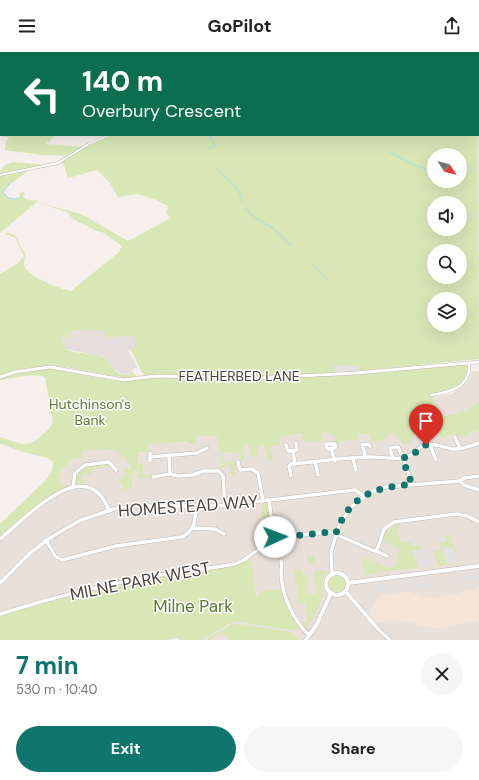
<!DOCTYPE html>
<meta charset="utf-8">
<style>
body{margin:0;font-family:"DM Sans",sans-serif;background:#f6f6f6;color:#222;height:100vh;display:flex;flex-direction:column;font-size:15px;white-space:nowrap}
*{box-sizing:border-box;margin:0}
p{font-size:13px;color:#767676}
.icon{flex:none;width:22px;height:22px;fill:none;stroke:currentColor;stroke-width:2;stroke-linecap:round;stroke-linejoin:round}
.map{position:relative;height:588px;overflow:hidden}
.drawer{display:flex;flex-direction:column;background:#fff;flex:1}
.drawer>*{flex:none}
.guide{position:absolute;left:0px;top:0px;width:479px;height:84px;box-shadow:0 4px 16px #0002;background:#0b6e4f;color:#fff;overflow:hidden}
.needle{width:26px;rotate:126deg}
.buttons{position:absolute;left:427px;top:96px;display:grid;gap:8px}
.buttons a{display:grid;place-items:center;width:40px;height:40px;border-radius:50%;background:#fff;box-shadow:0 4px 16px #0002;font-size:20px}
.pin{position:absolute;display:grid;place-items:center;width:34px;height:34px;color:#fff;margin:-41px -17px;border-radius:50% 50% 50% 0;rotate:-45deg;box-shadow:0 0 4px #0007}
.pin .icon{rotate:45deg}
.me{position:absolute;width:44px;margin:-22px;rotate:88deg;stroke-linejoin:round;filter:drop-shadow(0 0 3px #0008)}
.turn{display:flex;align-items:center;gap:14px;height:84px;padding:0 16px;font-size:18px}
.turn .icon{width:52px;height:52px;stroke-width:2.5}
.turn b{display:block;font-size:28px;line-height:34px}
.round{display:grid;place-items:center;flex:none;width:42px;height:42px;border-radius:21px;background:#f6f6f6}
.overview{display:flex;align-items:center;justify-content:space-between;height:68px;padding:0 16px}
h1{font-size:24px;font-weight:700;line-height:30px;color:#0f766e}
.action{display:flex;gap:8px;margin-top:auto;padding:8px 16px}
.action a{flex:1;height:46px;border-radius:24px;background:#0f766e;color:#fff;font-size:16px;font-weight:700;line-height:46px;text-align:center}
.action a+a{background:#f6f6f6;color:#222}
header{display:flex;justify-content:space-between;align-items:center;height:52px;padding:0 16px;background:#fff;font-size:18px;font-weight:700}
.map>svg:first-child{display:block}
.residential{fill:#e9e1d9}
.commercial{fill:#f5e4d8}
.industrial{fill:#e5dfdc}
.green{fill:#d9e7b6;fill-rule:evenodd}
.parking{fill:#e4e1df}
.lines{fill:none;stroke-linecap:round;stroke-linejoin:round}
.stream{stroke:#ade;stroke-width:1}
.minor-far3-casing{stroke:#c0b7ae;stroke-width:2}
.minor-far2-casing{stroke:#c0b7ae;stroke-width:3}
.minor-far1-casing{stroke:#c0b7ae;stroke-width:3.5}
.minor-casing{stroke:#c0b7ae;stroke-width:4.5}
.tertiary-far2-casing{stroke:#c0b7ae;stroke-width:2}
.tertiary-far1-casing{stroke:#c0b7ae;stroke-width:4}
.tertiary-casing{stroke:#c0b7ae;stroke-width:5}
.minor-far3{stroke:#fff;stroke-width:1.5}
.minor-far2{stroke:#fff;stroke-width:2}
.minor-far1{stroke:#fff;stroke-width:2.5}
.minor{stroke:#fff;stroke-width:3.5}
.tertiary-far2{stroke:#fff;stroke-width:1.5}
.tertiary-far1{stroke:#fff;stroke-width:3}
.tertiary{stroke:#fff;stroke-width:4}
.route{stroke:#0f766e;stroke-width:7;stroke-dasharray:0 12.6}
.labels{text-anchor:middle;stroke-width:3;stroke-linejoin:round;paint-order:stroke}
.street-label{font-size:14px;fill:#494039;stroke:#fff}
.park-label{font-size:14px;fill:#567a2d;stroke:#fff}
.near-street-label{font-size:17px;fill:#494039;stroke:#fff}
.near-park-label{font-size:17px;fill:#567a2d;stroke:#fff}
</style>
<header><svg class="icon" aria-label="menu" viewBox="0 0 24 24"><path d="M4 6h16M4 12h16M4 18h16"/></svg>GoPilot<svg class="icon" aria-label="share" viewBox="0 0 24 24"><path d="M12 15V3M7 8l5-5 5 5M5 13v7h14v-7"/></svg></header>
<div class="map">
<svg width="479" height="588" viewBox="0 0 479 588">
<rect width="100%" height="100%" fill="#f5f0eb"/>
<g class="residential">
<path d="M472 319H479V350L459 361 441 364 432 345 451 342 457 338 467 330Z"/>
<path d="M479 379V588H202L234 570 289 578 299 576 293 567 286 552 259 540V544L256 545 252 514 244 509 141 528 138 532 134 529 111 534 0 563V482L60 430V421L72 407 81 400 109 397 117 398 125 404 128 409 132 436 133 412 138 402 147 400V392L155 390 195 391 196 386 198 384H217L220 394 222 410V401L237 400 241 388 329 380 334 382 339 389 358 388 357 383 369 382 371 389 384 388 383 386 386 382H394L410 387 413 384 439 381 441 386Z"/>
</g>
<path class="commercial" d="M479 535V569L440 576H432L396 567 376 571 369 563 378 544 381 543 409 539 420 544 434 546 461 541V540L475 538Z"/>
<path class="industrial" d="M77 278H104L121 284 135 285V296L128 298 137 315 132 318 133 320 123 323 115 318 108 308 103 304 65 297 61 284 71 286 65 282Z"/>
<g class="green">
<path d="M478 23 479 307 335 321 239 325 146 323 143 322 130 297 135 296V285L121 284 109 286 103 278H77L65 282 72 285 71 286 61 284 65 297C77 303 92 300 104 305 115 310 113 330 133 320L137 325 124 326 60 314 51 313 50 316 98 326 123 329 152 325H192L239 327 322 324 466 312 469 313C465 337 453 338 431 342L441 364 459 361 479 350V379L467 381V383L457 384 456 382 441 386 439 381 414 383V387H410L411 391 402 392 399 385H395L393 382H386L387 386H383L384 388 371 390 369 382H361L357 383 358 388 339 389V391L334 390 333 388H336L334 382H329V380L321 381 323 389 311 390V389H303L301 382 278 385 280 393 270 394 273 409 269 411 264 393H258V404L251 405 249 392 243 393 245 408H240L239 400 222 401 223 411H226L227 409H234L236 423 225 424 234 423H231L230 411H227V414H223V416H214L222 414 220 394H218L217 384H198L196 386V391L188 392 187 390 156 392V390L147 393V400L139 401 137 404V412L143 411V424L151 423V425L138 427 139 418 133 419 132 436 123 439 124 437 118 428 126 423 124 419 130 416 125 404 122 406 118 399 109 397 82 400 81 406 72 407 60 421 61 433 70 434 47 445 0 485V472L46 428 52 419 53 410 47 406 20 399 0 391V385C20 391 26 399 43 382 47 378 51 375 53 370L45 326C39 319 10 327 0 328V222L18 211 24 204 15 186 4 181C16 180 17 187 21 195 22 198 25 200 25 203 25 208 23 211 25 216 29 224 62 238 71 239L119 200 122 194 102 180 97 179 73 167 67 160 40 151 81 162 128 189 171 166 166 161 168 154 156 148 137 142 118 145 110 131 97 118 68 126 64 113 61 111 91 92 112 83H478ZM434 103H460V129H434ZM434 151H460V177H434ZM434 199H460V225H434ZM434 247H460V273H434Z"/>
<path d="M0 38 1 83H55L46 92 85 95 72 104 42 103 5 98V91L9 85 0 84Z"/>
<path d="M12 110 45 113 28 119 5 136 4 141 8 146 14 147 20 145 19 142 23 140 26 142 22 144 26 147 38 149 0 181V120L5 113Z"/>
<path d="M108 411 112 414 95 416 87 425 88 422 85 420 80 427 83 429 86 426 84 432H75L76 422 82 415Z"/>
<path d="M261 452H268L270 467 267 464 271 468 273 484 265 488 261 482 264 479 261 459 264 462 261 459Z"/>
<path d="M394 471H399L400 474 396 475 401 491 411 490 413 494H421L422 497 413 498 418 516H422L385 519 366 523 364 522 365 519 361 513 364 506 384 519 364 505 390 517 391 514 394 515 400 497 382 489 385 477 387 479 395 473Z"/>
<path d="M450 482 457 501H455L452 495 442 497 448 512H457L439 514 433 499 441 498 439 491 447 490 444 483Z"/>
<path d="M314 503 316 518 328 519C320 526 324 533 322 543 320 554 313 569 306 577L301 573V571L307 570 305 551H298L296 540 298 539 293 519 302 517 303 524 307 523 309 533H308V537H307V541L316 542 315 537 317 535 315 532 313 523 316 519 314 513 308 509 307 504H310V506H312V504Z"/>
<path d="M248 507 252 509 256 545 259 544V540L282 537 289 559 299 577 289 578 236 570 229 572 202 588H179V586L166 588H0V563C44 550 89 539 134 529L138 532 142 528 234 514Z"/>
<circle cx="337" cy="532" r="9"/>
<path d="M236 572 291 580 299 587 297 588H229L221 581 210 588H206L231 573Z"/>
</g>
<g class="parking">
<path d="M334 313H360V315L357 316 358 319 335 320Z"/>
<path d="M452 495 457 511 448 512 442 497Z"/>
<path d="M427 497 433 514 419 516 413 498Z"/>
<path d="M475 519 479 527 460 530 457 522Z"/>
<path d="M428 525 431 533 412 536 410 528Z"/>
<path d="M401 528 404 535 401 538 379 541 377 532Z"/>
</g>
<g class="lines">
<g class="stream">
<path d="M209 96 215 94 210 86 211 83"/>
<path d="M390 100 414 113 434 120"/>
<path d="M218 118C228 129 241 134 242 150"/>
<path d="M11 130 3 140 8 146 15 147 21 145"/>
<path d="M245 157 257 167 273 176 292 194"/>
<path d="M313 213C319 216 323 223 328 228"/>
</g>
<defs>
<g id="minor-far3">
<path d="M457 0 459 1"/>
<path d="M29 1 34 0"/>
<path d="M84 94 110 83"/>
</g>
<path id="minor-far2" d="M0 123 58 111 87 93"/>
<path id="minor-far1" d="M431 343C451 340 471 335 469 311"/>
<g id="minor">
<path d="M455 385 460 396"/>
<path d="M326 392H335V396L327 397Z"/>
<path d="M286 393 288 399 297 398 296 391"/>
<path d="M430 393 436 408"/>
<path d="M331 396 335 409"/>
<path d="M293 399 295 412"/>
<path d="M150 401V409"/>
<path d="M169 403 170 422"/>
<path d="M150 405 197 401 207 396"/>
<path d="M366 406 362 393 368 392 370 394"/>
<path d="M403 406 412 432"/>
<path d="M353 407 356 418"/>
<path d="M393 407 390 396 398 395 401 402"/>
<path d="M238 410 240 418 252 417 258 421 263 449"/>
<path d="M315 410 318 423"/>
<path d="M291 424 289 414 291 412C317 410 345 405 371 405 381 405 391 407 402 406 416 404 416 395 425 393 436 391 442 395 452 397 461 398 471 394 479 391"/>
<path d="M153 425 170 422 178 424 192 423 204 419H219L223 424 225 454"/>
<path d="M460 429 464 426 479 424"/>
<path d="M73 436 75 421 85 413 109 410 116 418"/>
<path d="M269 448 274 486 329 480 336 481"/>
<path d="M193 476 215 477 224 482"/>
<path d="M335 482 374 499 377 498 384 477 394 470 456 462 467 464 479 470"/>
<path d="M0 487C26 466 87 398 109 459"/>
<path d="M46 488 55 504 62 508 116 494 181 485C195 480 195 468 196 455"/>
<path d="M376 499 387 504"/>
<path d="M281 509C282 513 281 517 281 521 282 544 293 568 309 583"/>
<path d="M332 521 331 500 339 473 351 455 369 441 385 435 460 429 464 433 479 438"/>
<path d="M0 531 30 501 53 484 81 468 114 457 140 454H218L355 438 364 444"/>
<path d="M346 540 378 577 390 588"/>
<path d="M0 562C50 546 102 533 154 524 181 519 208 517 235 512L244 508 274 486"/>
</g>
<path id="tertiary-far2" d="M199 0 202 1"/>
<path id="tertiary-far1" d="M0 325 15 320 50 315 124 328 156 324 259 326 356 321 479 310"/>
<g id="tertiary">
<circle cx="337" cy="532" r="11"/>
<path d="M348 531 479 514"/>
<path d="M306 588 317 572 331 541"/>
</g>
</defs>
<use href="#minor-far3" class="minor-far3-casing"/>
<use href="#minor-far2" class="minor-far2-casing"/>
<use href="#minor-far1" class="minor-far1-casing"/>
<use href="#minor" class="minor-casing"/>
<use href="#tertiary-far2" class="tertiary-far2-casing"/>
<use href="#tertiary-far1" class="tertiary-far1-casing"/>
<use href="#tertiary" class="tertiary-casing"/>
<use href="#minor-far3" class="minor-far3"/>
<use href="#minor-far2" class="minor-far2"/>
<use href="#minor-far1" class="minor-far1"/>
<use href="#minor" class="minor"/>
<use href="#tertiary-far2" class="tertiary-far2"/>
<use href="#tertiary-far1" class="tertiary-far1"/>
<use href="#tertiary" class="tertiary"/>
</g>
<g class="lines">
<path class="route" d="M275 485 277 486 329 480 336 481C350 442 375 436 412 432L402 406C418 404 415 396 426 393"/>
</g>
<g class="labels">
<g class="street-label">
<text x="239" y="329">FEATHERBED LANE</text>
</g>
<g class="park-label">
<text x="90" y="357">Hutchinson's<tspan x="90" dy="16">Bank</tspan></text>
</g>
<g class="near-street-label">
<text transform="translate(188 454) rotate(-4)" y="6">HOMESTEAD WAY</text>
<text transform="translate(140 529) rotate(-11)" y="6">MILNE PARK WEST</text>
</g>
<g class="near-park-label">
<text x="193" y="560">Milne Park</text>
</g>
</g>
</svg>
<div class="buttons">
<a><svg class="needle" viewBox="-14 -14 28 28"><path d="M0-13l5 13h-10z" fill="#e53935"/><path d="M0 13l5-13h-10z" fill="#767676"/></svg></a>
<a><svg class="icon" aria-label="sound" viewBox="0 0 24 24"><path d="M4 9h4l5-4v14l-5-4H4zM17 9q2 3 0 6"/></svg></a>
<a><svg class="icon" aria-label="search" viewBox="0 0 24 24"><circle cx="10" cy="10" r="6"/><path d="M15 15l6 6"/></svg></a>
<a><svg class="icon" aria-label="layers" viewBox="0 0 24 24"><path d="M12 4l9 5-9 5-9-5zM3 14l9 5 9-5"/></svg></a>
</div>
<div class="pin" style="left:426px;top:393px;background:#d93025"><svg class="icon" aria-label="arrive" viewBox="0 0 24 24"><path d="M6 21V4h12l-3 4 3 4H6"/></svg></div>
<svg class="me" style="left:275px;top:485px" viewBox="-20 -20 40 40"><circle r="19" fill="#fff"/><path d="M0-13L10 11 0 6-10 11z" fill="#0f766e"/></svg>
<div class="guide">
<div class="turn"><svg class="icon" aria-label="left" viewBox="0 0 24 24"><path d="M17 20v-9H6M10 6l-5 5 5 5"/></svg><div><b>140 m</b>Overbury Crescent</div></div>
</div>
</div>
<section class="drawer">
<div class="overview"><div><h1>7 min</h1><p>530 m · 10:40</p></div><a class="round"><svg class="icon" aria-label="close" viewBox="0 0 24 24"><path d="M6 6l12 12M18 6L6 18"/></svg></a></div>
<div class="action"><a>Exit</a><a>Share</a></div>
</section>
